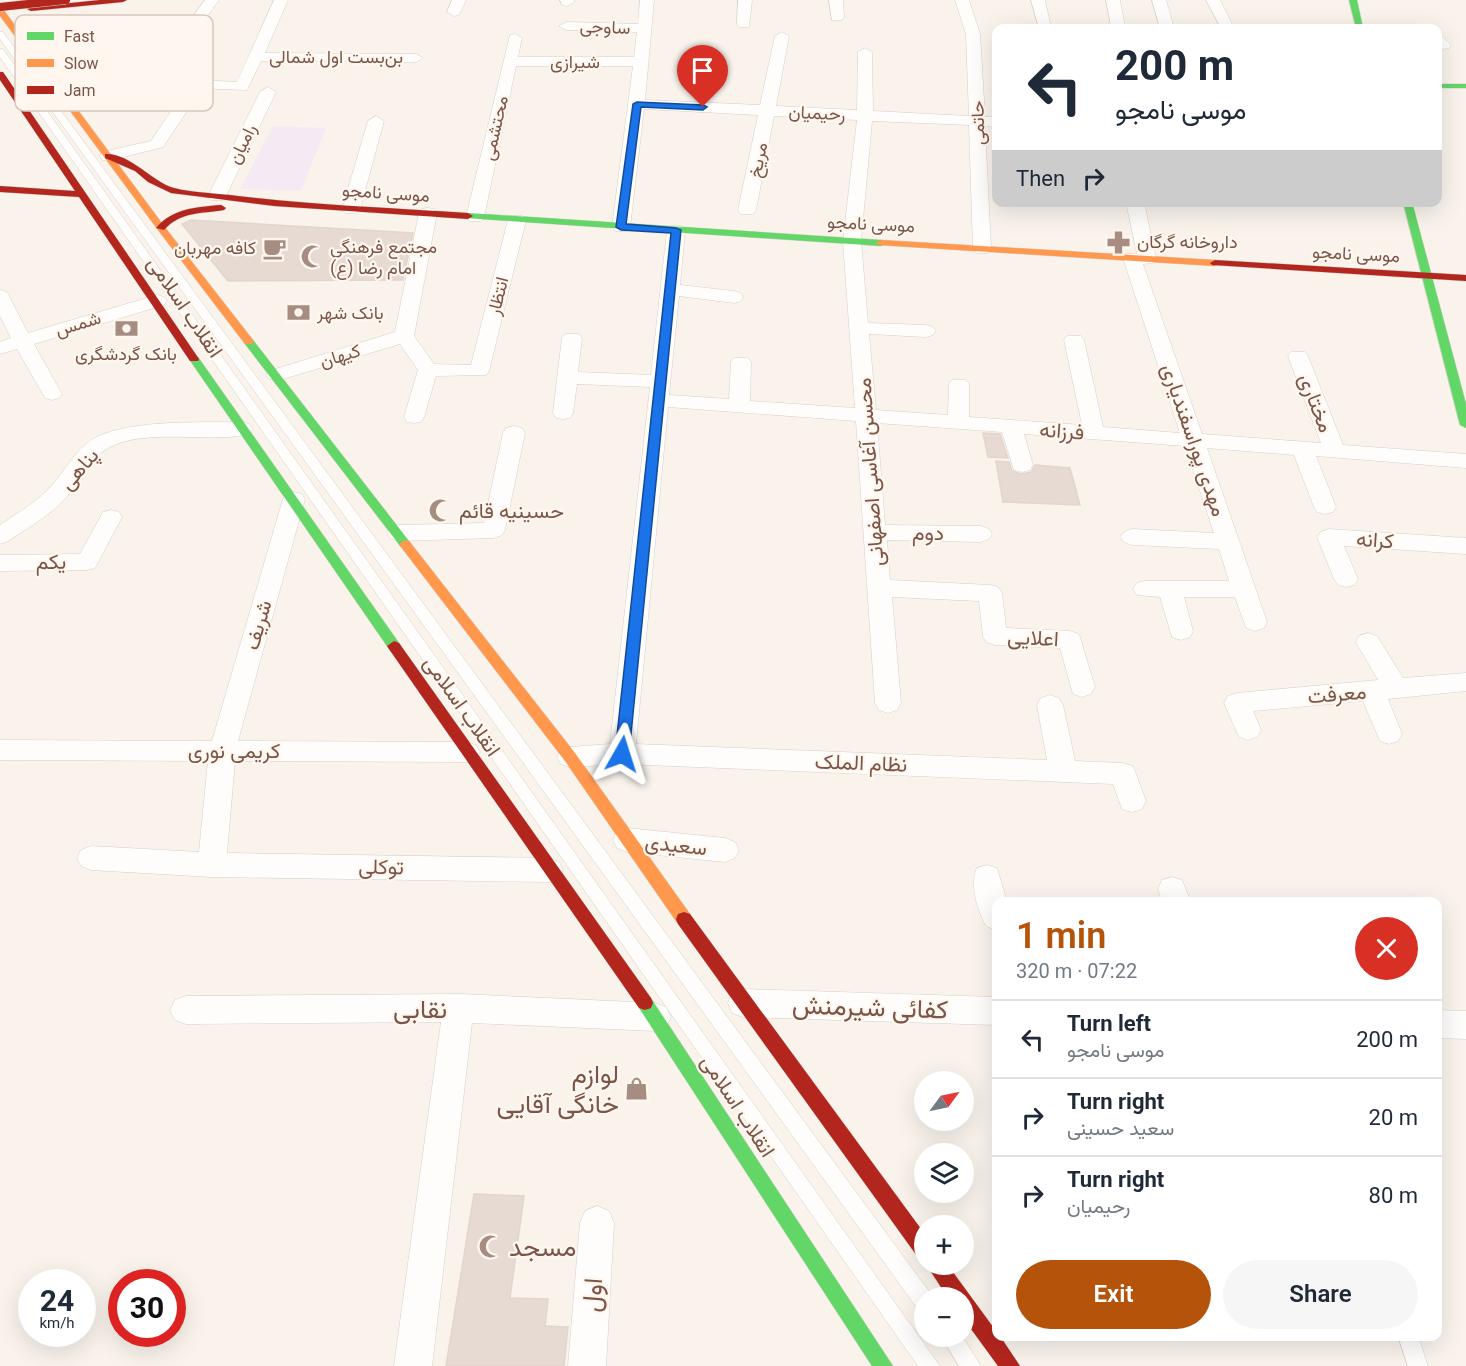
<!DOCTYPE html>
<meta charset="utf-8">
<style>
body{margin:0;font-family:Roboto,Vazirmatn,sans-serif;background:#f6f6f7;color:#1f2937;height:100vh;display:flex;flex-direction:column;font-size:22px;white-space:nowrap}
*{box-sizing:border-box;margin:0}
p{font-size:20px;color:#747a83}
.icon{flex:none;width:33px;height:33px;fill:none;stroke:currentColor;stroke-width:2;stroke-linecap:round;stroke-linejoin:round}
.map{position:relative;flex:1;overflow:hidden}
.side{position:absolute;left:992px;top:897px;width:450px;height:444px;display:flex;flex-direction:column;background:#fff;border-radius:12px;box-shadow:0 6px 24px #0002}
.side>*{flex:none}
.hud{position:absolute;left:992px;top:24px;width:450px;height:183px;border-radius:12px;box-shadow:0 6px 24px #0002;background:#fff;color:#1f2937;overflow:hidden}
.needle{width:39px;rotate:57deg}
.fabs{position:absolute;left:914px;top:1071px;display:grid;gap:12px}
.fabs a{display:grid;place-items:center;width:60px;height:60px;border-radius:50%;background:#fff;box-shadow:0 6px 24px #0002;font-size:30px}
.speed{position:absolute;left:18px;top:1269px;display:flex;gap:12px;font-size:30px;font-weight:700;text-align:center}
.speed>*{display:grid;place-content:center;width:78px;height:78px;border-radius:50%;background:#fff;box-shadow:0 6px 24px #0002;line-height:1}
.speed small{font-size:15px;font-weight:400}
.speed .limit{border:9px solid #d22;background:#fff;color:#111}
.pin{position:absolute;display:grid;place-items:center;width:51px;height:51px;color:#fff;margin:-62px -26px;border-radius:50% 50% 50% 0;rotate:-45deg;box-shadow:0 0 6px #0007}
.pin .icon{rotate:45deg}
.me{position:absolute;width:66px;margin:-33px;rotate:6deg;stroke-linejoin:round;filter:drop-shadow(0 0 4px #0008)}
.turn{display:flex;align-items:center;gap:21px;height:126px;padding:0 24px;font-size:27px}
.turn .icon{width:78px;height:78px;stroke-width:2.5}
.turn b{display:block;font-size:42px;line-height:51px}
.then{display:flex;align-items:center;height:57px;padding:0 24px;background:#0003;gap:12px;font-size:22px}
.round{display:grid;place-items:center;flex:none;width:63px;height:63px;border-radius:32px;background:#f6f6f7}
.headline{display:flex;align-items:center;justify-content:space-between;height:102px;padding:0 24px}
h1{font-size:36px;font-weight:600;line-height:45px;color:#b45309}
.action{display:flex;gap:12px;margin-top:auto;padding:12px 24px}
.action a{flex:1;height:69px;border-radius:36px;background:#b45309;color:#fff;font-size:24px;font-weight:600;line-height:69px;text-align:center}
.action a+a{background:#f6f6f7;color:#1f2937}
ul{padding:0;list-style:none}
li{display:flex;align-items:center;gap:18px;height:78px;padding:0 24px;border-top:2px solid #e0e1e3}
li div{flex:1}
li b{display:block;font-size:22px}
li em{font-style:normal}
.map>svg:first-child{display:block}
.education{fill:#f4eaf4}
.building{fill:#e6dad3;stroke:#e3d5cd;stroke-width:1.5}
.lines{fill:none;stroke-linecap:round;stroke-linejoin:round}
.lane-casing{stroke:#d8cec8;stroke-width:1}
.street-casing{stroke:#d8cec8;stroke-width:1}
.fast-casing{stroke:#dad0ca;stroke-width:1}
.slow-casing{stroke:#dad0ca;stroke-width:1}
.jam-casing{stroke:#dad0ca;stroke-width:1}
.lane{fill:#fefdfc;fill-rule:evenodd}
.street{fill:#fefdfc;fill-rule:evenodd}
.fast{fill:#63d668;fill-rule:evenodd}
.slow{fill:#ff974d;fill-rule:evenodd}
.jam{fill:#b3261e;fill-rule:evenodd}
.jam-bridge-casing{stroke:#dacfc9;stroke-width:9;stroke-linecap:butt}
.jam-bridge{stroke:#b3261e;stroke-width:8}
.route{fill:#1a73e8;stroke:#114b97;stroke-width:1.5}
.labels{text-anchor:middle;stroke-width:4.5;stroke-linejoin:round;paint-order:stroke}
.far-street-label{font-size:18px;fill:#7b5648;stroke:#fff7ef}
.far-poi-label{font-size:18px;fill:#7b5648;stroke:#fff7ef;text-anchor:start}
.street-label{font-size:21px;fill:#7b5648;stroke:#fff7ef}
.poi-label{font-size:21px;fill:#7b5648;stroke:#fff7ef;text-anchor:start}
.near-street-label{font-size:26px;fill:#7b5648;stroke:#fff7ef}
.near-poi-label{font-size:26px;fill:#7b5648;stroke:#fff7ef;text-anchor:end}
.key{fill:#fff7ef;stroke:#d7c7bd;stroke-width:1.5}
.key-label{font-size:16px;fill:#7b5648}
</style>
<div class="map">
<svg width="1466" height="1366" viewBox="0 0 1466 1366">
<rect width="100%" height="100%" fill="#f9f3ec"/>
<path class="education" d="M273 126 326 128 301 191 240 189Z"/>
<g class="building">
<path d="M191 220 413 233 403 280 228 281 182 224Z"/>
<path d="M983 433 1000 434 1008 458 988 457Z"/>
<path d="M996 461 1009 462 1012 471 1021 474 1031 472 1035 465 1070 468 1080 505 1003 502Z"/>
<path d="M474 1194 524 1196 510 1298 548 1299 545 1326 568 1327 564 1366H446Z"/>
</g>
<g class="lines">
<defs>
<g id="lane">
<path d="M0 32H3L931 1294 932 1298H924V1311L917 1308 0 39Z"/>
<path d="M0 49H3L940 1366H918L0 57Z"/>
<path d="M941 1336H962L981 1366H959Z"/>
<path d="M1398 1336H1418L1428 1366H1408Z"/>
</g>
<g id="street">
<path d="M205 0H219L183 49H173L171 46Z"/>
<path d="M274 0H288L265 53 416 54 423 58 416 62 261 61 247 90 193 88 190 85 193 82 198 80 237 82Z"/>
<path d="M452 0H466L459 15 454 16 447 12Z"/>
<path d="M560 0H574V2L567 6 562 5Z"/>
<path d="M640 0H654L645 100 760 105 775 36 782 32 789 36 776 106 857 110 858 52 865 48 872 52 873 111 969 116 966 34 955 0H969L980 34 985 117H996V127L985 126 991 249 988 253H976L973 249 969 125 872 121 861 241 868 323 926 325 933 327 936 331 933 335 926 337 869 334 876 410 948 415 949 384 952 380H966L969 384V417L1082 425 1064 340 1067 336H1081L1084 340 1103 427 1180 433 1123 258 1126 254H1137L1126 202H1144L1156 259 1153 263 1143 264 1202 434 1321 443 1288 356 1291 352H1305L1308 356 1343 445 1466 454V468L1316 456 1336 507 1333 512 1325 514 1317 512 1314 507 1294 455 1207 448 1267 622 1264 628 1255 631 1246 628 1235 597H1184L1193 631 1190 637 1181 640 1172 637 1160 597 1137 595 1133 589 1137 583 1145 581H1229L1219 549 1132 545 1124 542 1120 537 1124 532 1132 529 1214 533 1185 446 1024 434 1033 465 1030 470 1022 472 1014 470 1002 432 877 423 885 525 981 526 989 529 992 534 989 539 981 542 887 540 890 580 990 585 998 587 1002 593 1006 628 1070 631 1079 634 1095 687 1091 694 1082 697 1073 694 1060 648 995 645 986 642 983 636 979 601 892 597 901 703 897 710 888 713 879 710 875 703 856 421 668 407 636 744 1047 760 1037 705 1041 698 1050 695 1059 698 1063 705 1075 761 1123 763 1133 766 1146 801 1142 809 1132 812 1122 809 1113 784 622 764 570 767 561 764 557 757 561 750 570 747 610 744 650 387 577 384 573 413 570 418 563 419 556 418 553 413 562 338 565 334H579L582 338 578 372 651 375 667 230 670 226H682L685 230 680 285 734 291 741 293 743 297 741 301 734 303 679 296 669 395 729 399 731 362 734 358H748L751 362 750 401 855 408 843 241 857 120 774 116 756 210 753 214H741L738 210 758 115 644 109 630 227 627 231H615L612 227 633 66H516L484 217 481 221H469L466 217 510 35 515 34 522 38 518 57H634L637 32 566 30 559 26 566 22 638 24Z"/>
<path d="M738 0H752L749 27H739L737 24Z"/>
<path d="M829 0H843L844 17 842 20H832Z"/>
<path d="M1031 0H1045L1051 28H1039Z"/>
<path d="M1106 0H1120L1125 26 1123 28H1113L1111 26Z"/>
<path d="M1152 0H1166L1174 28H1160Z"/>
<path d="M1206 0H1220L1233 26 1231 28H1221Z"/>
<path d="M1437 35 1442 36 1451 45 1449 48 1444 49 1437 47Z"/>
<path d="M268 87 276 92 226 196 223 200H211L208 196 260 92Z"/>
<path d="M185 97 193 102 163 147 108 161 102 160 100 156 102 152 151 141 179 99Z"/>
<path d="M376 116 384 121 360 209 357 213H345L342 209 368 121Z"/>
<path d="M428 208 434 209 437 213 414 336 434 364 471 365 508 220 511 216H523L526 220 489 371 486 375 436 376 424 417 421 422 414 423 407 422 404 417 418 370 400 344 283 379H269L266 375 269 371 395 332 419 213 422 209Z"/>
<path d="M0 290 7 292 9 296 28 333 157 295 164 297 167 301 164 305 34 344 62 394 59 398 52 400 45 398 17 349 0 354V342L11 338 0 316Z"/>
<path d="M242 422 249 424 253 429 249 434C209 444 146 427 108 448 88 459 79 484 64 500 48 517 27 528 8 541L0 544V525C19 512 39 501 54 483 65 470 73 455 86 444 116 418 203 423 242 422Z"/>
<path d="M514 426 522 428 525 433 505 530 502 535 494 538 398 541 390 538 387 533 390 528 398 525 484 523 503 433 506 428Z"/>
<path d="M294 492 302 494 305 499 238 741 467 742 476 745 480 752 476 759 467 762 235 761 227 853 549 858 559 862 563 870 559 878 549 882 212 877 91 870 81 866 77 858 81 850 91 846 199 852 208 761 0 760V740L212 741 283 499 286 494Z"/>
<path d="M111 510 119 512 122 517 95 568 87 570 0 571V555L80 554 103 512Z"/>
<path d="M1329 529 1466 538V554L1344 546 1358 579 1354 585 1346 587 1338 585 1334 579 1317 537 1321 532Z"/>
<path d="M1368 633 1377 636 1403 678 1466 673V691L1388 699 1402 734 1398 741 1389 744 1380 741 1363 701 1253 711 1261 730 1257 737 1248 740 1239 737 1224 703 1228 696 1237 693 1378 680 1356 642 1359 636Z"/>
<path d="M627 828 725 838 735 842 739 850 735 858 725 862 627 852 617 848 613 840 617 832Z"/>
<path d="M987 865 997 868 1007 902H996V930L986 926C978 911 969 884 977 868Z"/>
<path d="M1172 877 1182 880 1191 902H1162L1158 889 1162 880Z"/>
<path d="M743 989 996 997V1025L743 1017 732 1013 728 1003 732 993Z"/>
<path d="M460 994 655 1003 666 1007 671 1017 666 1027 655 1031 472 1023 432 1366H394L441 1022 186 1024 175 1020 170 1010 175 1000 186 996Z"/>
<path d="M1437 1010 1466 1011V1039L1437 1038Z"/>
<path d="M597 1206 609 1211 614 1223 606 1366H568L580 1223 585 1211Z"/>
</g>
<g id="fast">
<path d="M1349 0H1357L1363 28H1356Z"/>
<rect x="1437" y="84" width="29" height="4"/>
<path d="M1403 202H1412L1466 404V428L1460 425Z"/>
<path d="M468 213 881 240 886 243 881 246 465 218V214Z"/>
<path d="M249 339 253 340 409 541 411 544 409 547H401L245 344 244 342Z"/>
<path d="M194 356 198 357 399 643 401 646 399 649H389L189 359Z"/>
<path d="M645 996 651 998 893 1366H872L639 1008 637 1003 639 998Z"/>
</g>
<g id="slow">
<path d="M0 9H3L164 226 253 340V344H245L158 230 0 16Z"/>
<path d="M881 240 1215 260 1220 263 1215 266 878 245 876 243Z"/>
<path d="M405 540 409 541 575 753 690 914 692 919 690 924 684 926 678 924 565 761 401 547 399 544Z"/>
</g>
<g id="jam">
<path d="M100 0H127L123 2 31 11 27 9 31 7Z"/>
<path d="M0 72H3L199 359 198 361H190L79 197 0 192V186L75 191 0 80Z"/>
<path d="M105 154C129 152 152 182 174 188 194 193 217 193 238 196 314 205 391 208 468 213L473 216 468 219 274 206 171 193 148 182 135 171 105 158Z"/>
<path d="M221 205 226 208 224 210C201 214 181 211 164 230L156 228C173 208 197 207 221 205Z"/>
<path d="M1215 260 1466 275V281L1212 265 1210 263Z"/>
<path d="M394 641 399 643 651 998 653 1003 651 1008 645 1010 639 1008 389 649 387 646Z"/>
<path d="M684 912 690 914 924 1233V1258L917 1256 678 924 676 919 678 914Z"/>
<path d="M926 1264H947L996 1331V1336H1000L1020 1366H998L963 1318V1298H948Z"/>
</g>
</defs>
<use href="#lane" class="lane-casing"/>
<use href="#street" class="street-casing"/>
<use href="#fast" class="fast-casing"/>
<use href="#slow" class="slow-casing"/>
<use href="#jam" class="jam-casing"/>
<use href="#lane" class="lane"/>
<use href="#street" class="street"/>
<use href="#fast" class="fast"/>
<use href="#slow" class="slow"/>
<use href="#jam" class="jam"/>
<defs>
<path id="jam-bridge" d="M0 7 66 0"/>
</defs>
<use href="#jam-bridge" class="jam-bridge-casing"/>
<use href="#jam-bridge" class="jam-bridge"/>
</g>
<path class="route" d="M637 102 703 105 707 107 703 110 641 107 626 224 676 228 681 230 629 754 627 758H617L615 754 671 233 621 230 616 227 633 104Z"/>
<defs>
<symbol id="pharmacy-bare" viewBox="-9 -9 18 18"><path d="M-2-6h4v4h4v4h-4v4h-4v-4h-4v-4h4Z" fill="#a78d81" stroke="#fff7ef" stroke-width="2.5" paint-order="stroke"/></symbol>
<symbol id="cafe-bare" viewBox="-9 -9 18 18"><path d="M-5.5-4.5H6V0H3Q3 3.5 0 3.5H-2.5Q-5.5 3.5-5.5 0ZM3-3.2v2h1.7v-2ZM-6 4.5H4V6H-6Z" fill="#a78d81" stroke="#fff7ef" stroke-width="2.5" paint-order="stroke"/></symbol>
<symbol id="mosque-bare" viewBox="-9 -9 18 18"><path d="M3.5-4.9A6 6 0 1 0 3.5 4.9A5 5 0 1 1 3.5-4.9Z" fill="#a78d81" stroke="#fff7ef" stroke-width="2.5" paint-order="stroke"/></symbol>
<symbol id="bank-bare" viewBox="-9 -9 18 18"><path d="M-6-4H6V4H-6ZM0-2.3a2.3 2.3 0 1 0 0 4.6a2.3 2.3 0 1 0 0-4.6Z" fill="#a78d81" stroke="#fff7ef" stroke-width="2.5" paint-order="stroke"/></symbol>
<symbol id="shop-bare" viewBox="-9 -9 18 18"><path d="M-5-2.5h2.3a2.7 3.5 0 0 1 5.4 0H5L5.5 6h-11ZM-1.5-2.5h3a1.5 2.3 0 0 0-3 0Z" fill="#a78d81" stroke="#fff7ef" stroke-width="2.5" paint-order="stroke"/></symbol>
</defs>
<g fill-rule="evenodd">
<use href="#pharmacy-bare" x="1102" y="226" width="33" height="33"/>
<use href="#cafe-bare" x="258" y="232" width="33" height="33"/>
<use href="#mosque-bare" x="296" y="240" width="33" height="33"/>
<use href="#bank-bare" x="282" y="296" width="33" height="33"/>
<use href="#bank-bare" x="110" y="312" width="33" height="33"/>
<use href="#mosque-bare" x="424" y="494" width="33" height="33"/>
<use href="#shop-bare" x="620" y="1072" width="33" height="33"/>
<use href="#mosque-bare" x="474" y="1230" width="33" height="33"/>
</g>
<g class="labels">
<g class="far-street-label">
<text transform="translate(605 27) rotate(2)" y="6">ساوجی</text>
<text x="336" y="63">بن‌بست اول شمالی</text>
<text x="575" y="68">شیرازی</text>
<text transform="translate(817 113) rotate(3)" y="6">رحیمیان</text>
<text transform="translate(978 123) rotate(-92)" y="6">حاتمی</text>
<text transform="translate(495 128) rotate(-77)" y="6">محتشمی</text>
<text transform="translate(242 144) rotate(-64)" y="6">رامیان</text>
<text transform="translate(758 160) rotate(-78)" y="6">مریخ</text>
<text transform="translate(386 193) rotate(4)" y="6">موسی نامجو</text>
<text transform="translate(871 224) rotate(3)" y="6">موسی نامجو</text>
<text transform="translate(1356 254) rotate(3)" y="6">موسی نامجو</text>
<text transform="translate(498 296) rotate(-76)" y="6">انتظار</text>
<text transform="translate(78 324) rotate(-17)" y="6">شمس</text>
<text transform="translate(340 356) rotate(-17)" y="6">کیهان</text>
</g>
<g class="far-poi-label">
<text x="1137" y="248">داروخانه گرگان</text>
<text x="330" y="253">مجتمع فرهنگی<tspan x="330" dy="21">امام رضا (ع)</tspan></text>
<text x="256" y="254" text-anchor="end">کافه مهربان</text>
<text x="317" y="319">بانک شهر</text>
<text x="126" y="360" text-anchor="middle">بانک گردشگری</text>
</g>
<g class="street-label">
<text transform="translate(185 307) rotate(56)" y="7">انقلاب اسلامی</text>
<text transform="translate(1316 403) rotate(69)" y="7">مختاری</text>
<text transform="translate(1062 431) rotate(4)" y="7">فرزانه</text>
<text transform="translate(1194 440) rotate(71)" y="7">مهدی پوراسفندیاری</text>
<text transform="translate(79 469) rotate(-49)" y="7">پناهی</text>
<text transform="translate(870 472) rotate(-94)" y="7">محسن آغاسی اصفهانی</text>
<text transform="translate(928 533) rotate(1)" y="7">دوم</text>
<text transform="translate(1375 540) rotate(4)" y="7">کرانه</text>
<text transform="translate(51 562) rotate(-1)" y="7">یکم</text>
<text transform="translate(258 625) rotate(-74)" y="7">شریف</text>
<text transform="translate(1033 638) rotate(3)" y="7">اعلایی</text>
<text transform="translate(1337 694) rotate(-5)" y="7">معرفت</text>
<text transform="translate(462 706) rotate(55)" y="7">انقلاب اسلامی</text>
<text x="234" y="758">کریمی نوری</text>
<text transform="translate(861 763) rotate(2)" y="7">نظام الملک</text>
<text transform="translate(676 845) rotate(6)" y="7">سعیدی</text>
<text transform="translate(381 867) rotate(1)" y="7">توکلی</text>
<text transform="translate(738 1106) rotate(57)" y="7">انقلاب اسلامی</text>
</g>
<g class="poi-label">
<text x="459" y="518">حسینیه قائم</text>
</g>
<g class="near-street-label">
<text transform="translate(870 1007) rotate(2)" y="9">کفائی شیرمنش</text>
<text x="420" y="1018">نقابی</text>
<text transform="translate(592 1295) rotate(-86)" y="9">اول</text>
</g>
<g class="near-poi-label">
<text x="619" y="1083">لوازم<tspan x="619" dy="30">خانگی آقایی</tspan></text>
<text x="509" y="1256" text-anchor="start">مسجد</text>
</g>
</g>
<rect x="15" y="15" width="198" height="96" rx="9" class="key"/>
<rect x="27" y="32" width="27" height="8" fill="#63d668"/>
<rect x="27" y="59" width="27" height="8" fill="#ff974d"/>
<rect x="27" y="86" width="27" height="8" fill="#b3261e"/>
<g class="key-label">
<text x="64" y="42">Fast</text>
<text x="64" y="69">Slow</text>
<text x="64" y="96">Jam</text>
</g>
</svg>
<div class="fabs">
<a><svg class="needle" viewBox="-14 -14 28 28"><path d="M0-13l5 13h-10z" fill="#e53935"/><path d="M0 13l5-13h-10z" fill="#747a83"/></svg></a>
<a><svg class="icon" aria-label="layers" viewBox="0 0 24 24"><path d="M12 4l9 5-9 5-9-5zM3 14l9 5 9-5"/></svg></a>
<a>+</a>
<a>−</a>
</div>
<div class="speed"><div>24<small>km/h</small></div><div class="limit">30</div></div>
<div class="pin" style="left:703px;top:107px;background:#d93025"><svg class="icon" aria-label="arrive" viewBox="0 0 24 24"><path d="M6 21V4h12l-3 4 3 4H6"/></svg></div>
<svg class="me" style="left:622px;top:754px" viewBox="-20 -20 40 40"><path d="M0-17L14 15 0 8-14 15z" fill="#1a73e8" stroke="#fff" stroke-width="4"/></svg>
<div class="hud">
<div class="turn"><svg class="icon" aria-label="left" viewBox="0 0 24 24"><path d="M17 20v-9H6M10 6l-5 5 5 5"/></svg><div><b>200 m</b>موسی نامجو</div></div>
<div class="then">Then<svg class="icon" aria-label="right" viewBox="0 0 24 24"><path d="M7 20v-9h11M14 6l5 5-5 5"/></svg></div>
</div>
<section class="side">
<div class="headline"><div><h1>1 min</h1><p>320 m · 07:22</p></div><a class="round" style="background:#d93025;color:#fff"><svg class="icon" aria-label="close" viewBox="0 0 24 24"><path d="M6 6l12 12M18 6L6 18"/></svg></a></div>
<ul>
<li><svg class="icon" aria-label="left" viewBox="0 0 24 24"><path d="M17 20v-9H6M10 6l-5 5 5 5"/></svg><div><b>Turn left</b><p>موسی نامجو</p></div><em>200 m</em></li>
<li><svg class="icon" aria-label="right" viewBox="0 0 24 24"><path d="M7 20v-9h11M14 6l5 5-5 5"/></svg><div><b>Turn right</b><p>سعید حسینی</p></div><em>20 m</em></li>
<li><svg class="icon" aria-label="right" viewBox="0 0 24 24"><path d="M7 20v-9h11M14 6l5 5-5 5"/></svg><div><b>Turn right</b><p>رحیمیان</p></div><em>80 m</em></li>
</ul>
<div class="action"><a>Exit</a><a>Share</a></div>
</section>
</div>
